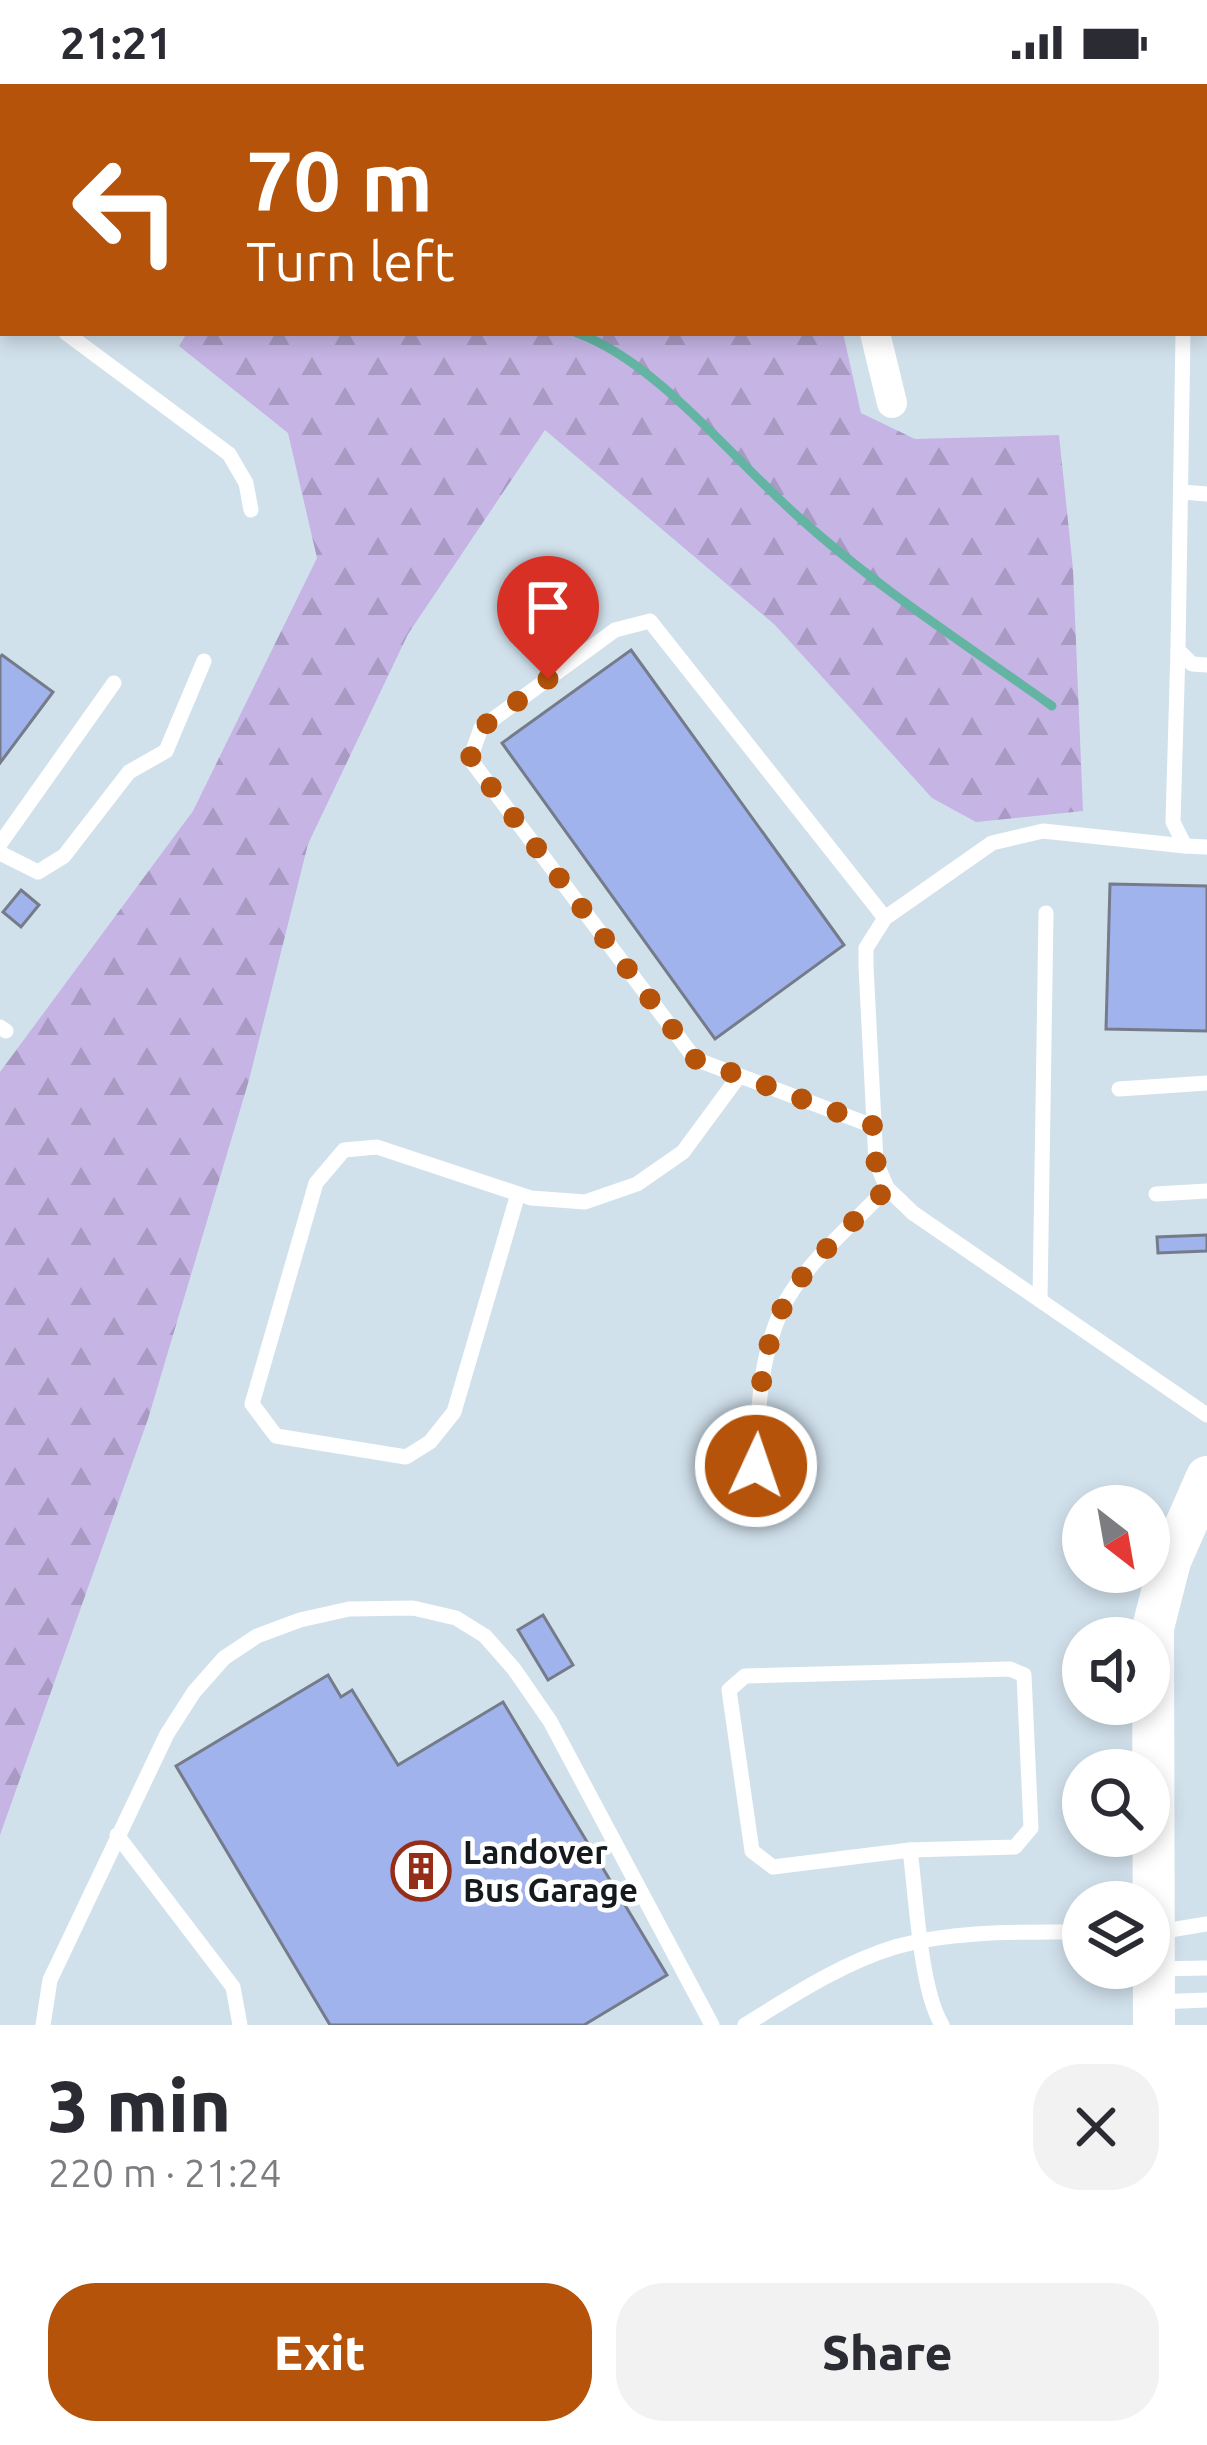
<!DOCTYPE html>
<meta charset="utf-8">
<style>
body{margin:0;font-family:Ubuntu,sans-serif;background:#f2f2f3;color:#2b2b33;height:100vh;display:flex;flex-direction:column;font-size:45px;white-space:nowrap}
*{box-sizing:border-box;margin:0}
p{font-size:39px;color:#7c7c81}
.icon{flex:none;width:66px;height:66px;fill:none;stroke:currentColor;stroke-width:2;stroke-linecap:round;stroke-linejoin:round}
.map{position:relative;height:1941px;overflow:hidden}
.drawer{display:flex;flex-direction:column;background:#fff;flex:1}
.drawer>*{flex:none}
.hud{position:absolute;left:0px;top:0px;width:1209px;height:252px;box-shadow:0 6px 18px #0003;background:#b45309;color:#fff;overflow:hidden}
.needle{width:78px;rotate:149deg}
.buttons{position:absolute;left:1062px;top:1401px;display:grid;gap:24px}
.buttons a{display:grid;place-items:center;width:108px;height:108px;border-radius:50%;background:#fff;box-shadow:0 6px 18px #0003;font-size:60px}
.pin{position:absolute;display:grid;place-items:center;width:102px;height:102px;color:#fff;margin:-123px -51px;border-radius:50% 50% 50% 0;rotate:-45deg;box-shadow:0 0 12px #0007}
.pin .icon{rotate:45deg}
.me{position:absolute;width:132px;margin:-66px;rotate:3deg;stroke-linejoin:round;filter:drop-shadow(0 0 9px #0008)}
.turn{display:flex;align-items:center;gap:42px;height:252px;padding:0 48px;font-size:54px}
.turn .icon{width:156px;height:156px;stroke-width:2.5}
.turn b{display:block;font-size:84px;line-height:102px}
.round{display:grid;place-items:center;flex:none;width:126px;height:126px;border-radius:48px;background:#f2f2f3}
.head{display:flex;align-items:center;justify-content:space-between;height:204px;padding:0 48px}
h1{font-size:72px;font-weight:800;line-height:90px}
.button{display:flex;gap:24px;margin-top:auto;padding:24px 48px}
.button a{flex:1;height:138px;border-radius:48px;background:#b45309;color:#fff;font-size:48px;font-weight:800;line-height:138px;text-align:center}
.button a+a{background:#f2f2f3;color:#2b2b33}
.status{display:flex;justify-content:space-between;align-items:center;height:84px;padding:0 60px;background:#fff;direction:ltr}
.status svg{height:33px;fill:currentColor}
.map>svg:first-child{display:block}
.forest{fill:url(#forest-firs)}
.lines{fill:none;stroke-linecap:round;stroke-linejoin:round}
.stream{stroke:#63b4a3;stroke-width:9}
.building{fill:#a0b3ec;stroke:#767b8a;stroke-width:3}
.service{stroke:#fff;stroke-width:15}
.minor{stroke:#fff;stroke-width:30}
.secondary{stroke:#fff;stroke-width:42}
.route{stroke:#b45309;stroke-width:21;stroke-dasharray:0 37.8}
.labels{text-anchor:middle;stroke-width:9;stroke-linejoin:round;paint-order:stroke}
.poi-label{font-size:33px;font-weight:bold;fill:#141a1e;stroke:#fff;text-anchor:start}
</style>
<div class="status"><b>21:21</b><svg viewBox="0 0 49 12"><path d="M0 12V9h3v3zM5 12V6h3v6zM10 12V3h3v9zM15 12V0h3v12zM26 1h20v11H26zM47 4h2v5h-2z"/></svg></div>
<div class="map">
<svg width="1207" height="1941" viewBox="0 0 1207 1941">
<defs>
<pattern id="forest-firs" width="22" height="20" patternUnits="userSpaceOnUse" patternTransform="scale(3)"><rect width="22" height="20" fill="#c5b4e4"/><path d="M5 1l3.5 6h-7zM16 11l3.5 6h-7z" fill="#a89ac3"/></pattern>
</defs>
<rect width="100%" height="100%" fill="#d1e1ec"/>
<path class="forest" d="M187 249H843L861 329 915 355 1059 351 1073 485 1083 727 976 738 932 714 775 541 545 346 408 550 308 760 249 996 148 1335 0 1751V988L193 727 317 474 288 349 179 262Z"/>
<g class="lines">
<g class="stream">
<path d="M356 0 359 3"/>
<path d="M577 249C658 278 736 379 802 436 879 505 968 562 1052 622"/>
</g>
</g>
<g class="building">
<path d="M631 566 844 861 715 955 502 659Z"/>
<path d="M2 571 53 608 0 679V573Z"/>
<path d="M1110 800 1207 802V947L1106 945Z"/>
<path d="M21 806 39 821 21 843 3 828Z"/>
<path d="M1207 1151V1167L1158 1169 1157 1153Z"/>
<path d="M543 1531 573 1581 548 1596 518 1546Z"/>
<path d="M328 1591 341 1613 352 1606 398 1681 503 1618 667 1891 584 1941H330L176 1682Z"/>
</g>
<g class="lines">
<g class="service">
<path d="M0 201 3 203"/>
<path d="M66 249 229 370 246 399 251 426"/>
<path d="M1183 249 1178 566 1192 580 1207 581"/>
<path d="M1183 408 1207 410"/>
<path d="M1178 566 1173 738 1185 762 1207 763"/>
<path d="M0 760 114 599"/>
<path d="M1185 762 1043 747 992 759 885 834 866 864V882L876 1078 887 1104 913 1129 1207 1331"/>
<path d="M0 769 38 788 64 772 129 688 166 667 204 577"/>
<path d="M0 943 6 947"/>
<path d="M1119 1005 1207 999"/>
<path d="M873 1042 695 975 470 675 481 644 615 546 650 537 885 834"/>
<path d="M518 1110 454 1328 430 1358 406 1373 276 1352 252 1320 316 1099 344 1066 377 1063 531 1114 585 1118 637 1100 683 1068 739 992"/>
<path d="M1156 1110 1207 1107"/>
<path d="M1040 1216 1046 829"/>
<path d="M756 1382C758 1328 759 1275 782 1225 801 1183 855 1138 887 1104"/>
<path d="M1010 1585 1024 1591 1031 1744 1015 1763 910 1766 773 1783 752 1767 729 1606 745 1592Z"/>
<path d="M117 1751 233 1903 240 1941"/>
<path d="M910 1766C916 1810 920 1906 942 1941"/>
<path d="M1158 1848 1207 1840"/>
<path d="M1157 1885 1207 1884"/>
<path d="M1157 1918 1207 1916"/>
<path d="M43 1941 50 1896 167 1650 194 1608 224 1574 257 1552 300 1536 349 1525 413 1524 456 1534 485 1552 514 1585 550 1637 712 1941"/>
<path d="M745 1941C792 1912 842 1879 895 1863 955 1846 1022 1848 1083 1848"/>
</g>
<g class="minor">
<path d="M163 0 166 3"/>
<path d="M693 0 696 3"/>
<path d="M516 3 519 0"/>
<path d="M875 249 892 319"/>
</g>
<path class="secondary" d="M1154 1941 1153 1544 1170 1477 1207 1393"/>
</g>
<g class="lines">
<path class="route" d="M548 595 481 644 470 675 695 975 874 1042 876 1078 887 1104C855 1138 801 1183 782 1225 759 1274 758 1328 756 1382"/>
</g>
<defs>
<symbol id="building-ring" viewBox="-11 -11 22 22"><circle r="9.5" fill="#fff" stroke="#962d19" stroke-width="1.5"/><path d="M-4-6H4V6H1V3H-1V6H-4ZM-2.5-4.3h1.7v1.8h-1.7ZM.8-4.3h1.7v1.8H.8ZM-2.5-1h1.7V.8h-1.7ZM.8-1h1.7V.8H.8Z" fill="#962d19"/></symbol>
</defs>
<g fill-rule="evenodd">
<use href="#building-ring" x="388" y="1754" width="66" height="66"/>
</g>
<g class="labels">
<g class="poi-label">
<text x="463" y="1780">Landover<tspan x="463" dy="38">Bus Garage</tspan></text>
</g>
</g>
</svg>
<div class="buttons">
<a><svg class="needle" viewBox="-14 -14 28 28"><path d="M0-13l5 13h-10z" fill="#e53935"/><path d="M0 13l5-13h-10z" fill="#7c7c81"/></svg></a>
<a><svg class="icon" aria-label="sound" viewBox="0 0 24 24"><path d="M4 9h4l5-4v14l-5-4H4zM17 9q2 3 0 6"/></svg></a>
<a><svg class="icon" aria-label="search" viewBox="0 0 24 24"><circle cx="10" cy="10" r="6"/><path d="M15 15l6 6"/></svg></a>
<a><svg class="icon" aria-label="layers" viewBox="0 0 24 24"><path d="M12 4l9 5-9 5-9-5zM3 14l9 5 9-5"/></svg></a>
</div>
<div class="pin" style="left:548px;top:595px;background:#d93025"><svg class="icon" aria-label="arrive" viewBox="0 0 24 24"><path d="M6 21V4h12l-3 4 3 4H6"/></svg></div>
<svg class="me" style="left:756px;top:1382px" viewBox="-20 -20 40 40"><circle r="17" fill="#b45309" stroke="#fff" stroke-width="3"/><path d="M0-11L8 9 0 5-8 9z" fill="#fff"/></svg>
<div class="hud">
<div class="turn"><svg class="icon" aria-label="left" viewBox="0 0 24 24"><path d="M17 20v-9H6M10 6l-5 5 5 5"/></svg><div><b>70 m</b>Turn left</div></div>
</div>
</div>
<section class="drawer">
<div class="head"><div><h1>3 min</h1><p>220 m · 21:24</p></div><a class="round"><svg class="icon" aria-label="close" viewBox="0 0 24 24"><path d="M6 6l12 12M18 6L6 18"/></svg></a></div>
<div class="button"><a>Exit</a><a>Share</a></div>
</section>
